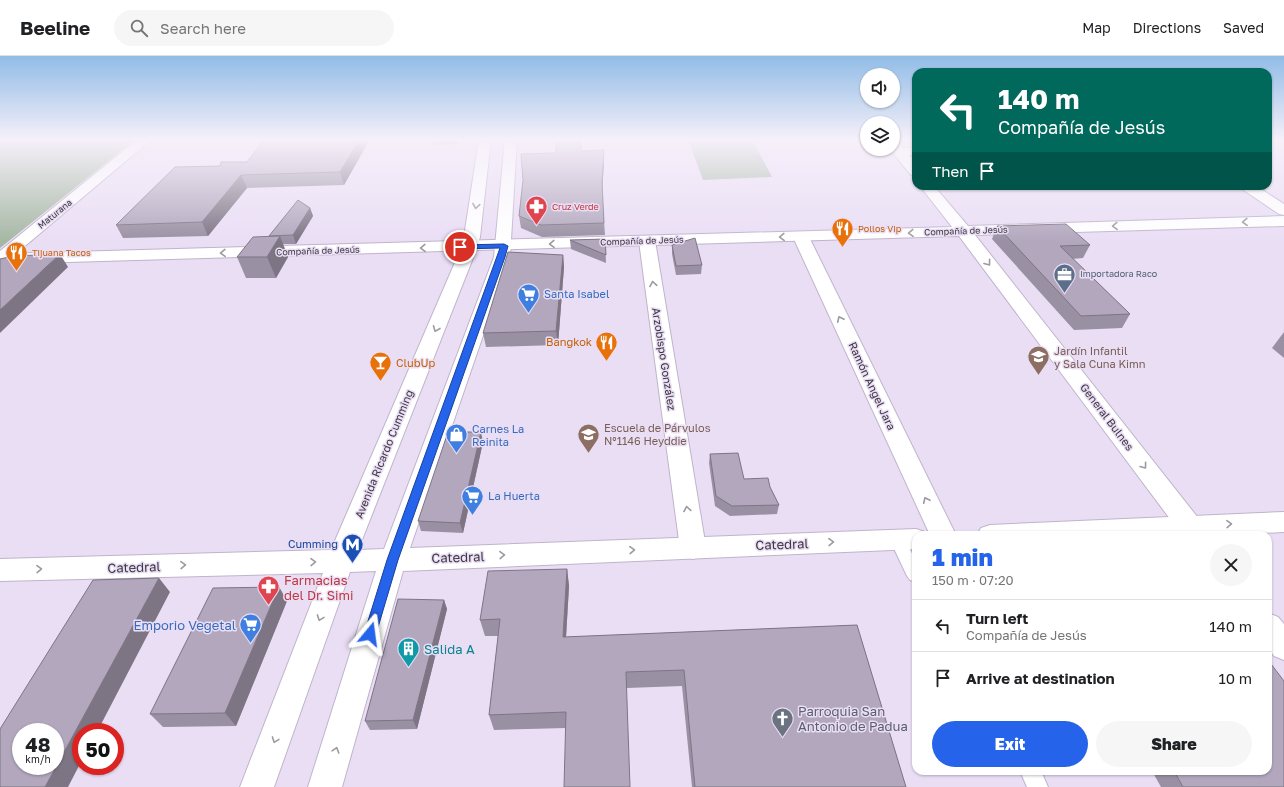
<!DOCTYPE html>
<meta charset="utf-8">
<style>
body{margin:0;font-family:"Golos Text",sans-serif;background:#f6f6f6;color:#202124;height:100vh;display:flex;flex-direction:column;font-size:15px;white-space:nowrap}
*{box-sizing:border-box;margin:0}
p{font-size:13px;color:#757577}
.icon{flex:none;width:22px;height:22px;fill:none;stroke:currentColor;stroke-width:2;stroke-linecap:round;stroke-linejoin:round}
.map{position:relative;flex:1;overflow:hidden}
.details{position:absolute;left:912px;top:475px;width:360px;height:244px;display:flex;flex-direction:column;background:#fff;border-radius:12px;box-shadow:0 1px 3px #0004}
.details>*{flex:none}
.guide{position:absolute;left:912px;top:12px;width:360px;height:122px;border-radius:12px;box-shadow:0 1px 3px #0004;background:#00695c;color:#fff;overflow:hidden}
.fabs{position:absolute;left:860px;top:12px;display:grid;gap:8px}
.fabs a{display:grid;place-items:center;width:40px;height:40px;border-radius:50%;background:#fff;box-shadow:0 1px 3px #0004;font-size:20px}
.speed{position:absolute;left:12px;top:667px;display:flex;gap:8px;font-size:20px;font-weight:700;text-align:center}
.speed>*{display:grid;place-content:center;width:52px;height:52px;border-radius:50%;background:#fff;box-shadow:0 1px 3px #0004;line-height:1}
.speed small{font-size:10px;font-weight:400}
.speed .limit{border:6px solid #d22;background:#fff;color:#111}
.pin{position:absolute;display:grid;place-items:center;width:34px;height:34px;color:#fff;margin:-17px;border:2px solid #fff;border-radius:50%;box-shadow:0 1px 4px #0007}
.me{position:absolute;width:44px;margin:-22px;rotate:16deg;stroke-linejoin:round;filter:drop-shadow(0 0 3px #0008)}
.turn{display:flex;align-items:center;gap:14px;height:84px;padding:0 20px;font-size:18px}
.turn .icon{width:52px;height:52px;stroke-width:2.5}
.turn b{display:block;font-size:28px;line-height:34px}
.then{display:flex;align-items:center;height:38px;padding:0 20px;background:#0003;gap:8px;font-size:15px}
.round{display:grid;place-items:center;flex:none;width:42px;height:42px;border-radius:21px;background:#f6f6f6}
.head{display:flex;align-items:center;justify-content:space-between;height:68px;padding:0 20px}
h1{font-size:24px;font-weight:800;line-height:30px;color:#2563eb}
.primary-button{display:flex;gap:8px;margin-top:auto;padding:8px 20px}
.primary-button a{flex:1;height:46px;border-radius:24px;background:#2563eb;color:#fff;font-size:16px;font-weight:800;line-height:46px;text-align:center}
.primary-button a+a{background:#f6f6f6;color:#202124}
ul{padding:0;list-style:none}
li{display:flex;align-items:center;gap:12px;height:52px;padding:0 20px;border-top:1px solid #e0e0e0}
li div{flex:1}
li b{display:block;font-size:15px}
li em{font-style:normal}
header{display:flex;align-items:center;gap:24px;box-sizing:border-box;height:56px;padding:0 20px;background:#fff;border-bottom:1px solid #e0e0e0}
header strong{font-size:19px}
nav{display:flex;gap:22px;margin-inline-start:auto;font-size:14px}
.search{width:280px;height:36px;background:#f6f6f6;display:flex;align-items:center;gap:10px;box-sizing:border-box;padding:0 14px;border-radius:22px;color:#757577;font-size:15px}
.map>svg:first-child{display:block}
.green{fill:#a5b7a3}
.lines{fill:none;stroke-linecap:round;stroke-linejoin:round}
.service-casing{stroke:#bfb4ca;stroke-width:2}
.minor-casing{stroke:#bfb4ca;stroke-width:2}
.tertiary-casing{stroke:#bfb4ca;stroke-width:2}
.secondary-casing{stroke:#bfb4ca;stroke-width:2}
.service{fill:#fff;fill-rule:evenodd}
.minor{fill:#fff;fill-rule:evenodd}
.tertiary{fill:#fff;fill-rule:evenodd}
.secondary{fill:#fff;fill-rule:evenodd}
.wall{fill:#9990a3}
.shaded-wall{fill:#7d7584}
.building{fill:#b2a7bd;stroke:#7d7584;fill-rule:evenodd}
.oneway{stroke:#9d9a9f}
.route{fill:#2563eb;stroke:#184099}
.labels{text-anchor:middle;stroke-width:3;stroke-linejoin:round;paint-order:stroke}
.far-health-label{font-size:9px;fill:#be3a42;stroke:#eadef5;text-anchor:start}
.far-street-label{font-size:9px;fill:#3b363f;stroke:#eadef5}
.far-food-label{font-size:9px;fill:#c56008;stroke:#eadef5;text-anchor:start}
.far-service-label{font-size:9px;fill:#4e5e75;stroke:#eadef5;text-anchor:start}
.shop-label{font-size:11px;fill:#366cbe;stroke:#eadef5;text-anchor:start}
.food-label{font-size:11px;fill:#c56008;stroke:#eadef5;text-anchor:end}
.education-label{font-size:11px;fill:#785e54;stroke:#eadef5;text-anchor:start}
.street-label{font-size:11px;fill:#3b363f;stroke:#eadef5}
.transit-label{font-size:11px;fill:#164399;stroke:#eadef5;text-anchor:end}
.near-street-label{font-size:13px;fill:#3b363f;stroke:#eadef5}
.near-health-label{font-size:13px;fill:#be3a42;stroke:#eadef5;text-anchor:start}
.near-shop-label{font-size:13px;fill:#366cbe;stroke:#eadef5;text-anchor:end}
.near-culture-label{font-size:13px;fill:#0d838f;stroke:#eadef5;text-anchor:start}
.near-worship-label{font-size:13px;fill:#5b616d;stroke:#eadef5;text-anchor:start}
</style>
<header>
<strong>Beeline</strong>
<div class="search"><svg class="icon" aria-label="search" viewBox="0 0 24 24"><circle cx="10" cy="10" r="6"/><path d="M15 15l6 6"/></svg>Search here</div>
<nav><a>Map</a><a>Directions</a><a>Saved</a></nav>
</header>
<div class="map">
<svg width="1284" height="731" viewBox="0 0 1284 731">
<rect width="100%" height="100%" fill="#eadef5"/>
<g class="green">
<path d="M0 83H136L0 192Z"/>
<path d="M688 83H752L772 121 703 124Z"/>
</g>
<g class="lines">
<defs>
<g id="service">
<path d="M898 478 903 480 916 505V526L910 524 907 520 890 484 893 480Z"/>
<path d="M1020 715H1041L1048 731H1027Z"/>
</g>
<g id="minor">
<path d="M138 83H152L6 206 0 208V195Z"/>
<path d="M916 91V99H895L894 96 895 93Z"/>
<path d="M1240 130H1256L1284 148V159L1279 158 1242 133Z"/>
<path d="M801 176 807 178 809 181 956 479H930L793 181 795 178Z"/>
<path d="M647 180 653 182 655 185 706 492 702 500 693 503 684 500 680 492 639 185 641 182Z"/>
</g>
<g id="tertiary">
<path d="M893 84 897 85 916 107V120L911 119 890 93H893Z"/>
<path d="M920 130H934L968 170 1284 160V170L975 179 1206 472 1210 479H1182L959 180 0 208V198L952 171Z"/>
<path d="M1268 557 1278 561 1284 568V604L1274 600 1268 592Z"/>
</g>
<g id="secondary">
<path d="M479 83H491L480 181 475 197 358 494 384 493 494 201 505 83H517L510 201 410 492 916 473 925 476 927 479H916V493L403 515 342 731H308L376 515 350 516 274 731H240L323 517 0 525V503L331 494 459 197 464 181Z"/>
<path d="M1284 456V476L1218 479H977L981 472 990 469Z"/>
</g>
</defs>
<use href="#service" class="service-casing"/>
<use href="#minor" class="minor-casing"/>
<use href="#tertiary" class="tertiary-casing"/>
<use href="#secondary" class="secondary-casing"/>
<use href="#service" class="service"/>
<use href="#minor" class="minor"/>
<use href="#tertiary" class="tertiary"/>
<use href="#secondary" class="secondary"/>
</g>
<g class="wall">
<path d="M370 83 344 129 247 132 208 180 123 182 116 169 220 110 247 106Z"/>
<path d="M433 83H458V88L434 89Z"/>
<path d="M604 94V105L602 137 605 179 542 181 521 172 519 160 581 95Z"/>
<path d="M310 152 313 160 296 188H283L288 201 276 222H246L237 201 269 181V180Z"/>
<path d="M997 170 1090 189 1083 202 1072 203 1130 258 1122 272 1074 274 992 183Z"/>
<path d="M605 183 606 207 571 193 570 184Z"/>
<path d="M672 189 702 209 701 218 676 219 672 198Z"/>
<path d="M563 199 564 211 558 289 486 291 483 277Z"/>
<path d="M1284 276V302L1272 292Z"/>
<path d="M483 386 463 477 421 475 418 465Z"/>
<path d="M710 398 744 423 770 431 779 449 777 458 730 460 715 450 709 407Z"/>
<path d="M567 513 569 530 566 581 857 569 906 731H692L682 630 627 632 566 672 494 674 489 659 498 580H485L480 564Z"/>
<path d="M279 531 287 545 236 670 163 671 150 658Z"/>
<path d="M444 544 447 553 417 673 370 674 365 665Z"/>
<path d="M1152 715H1268L1284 731H1161Z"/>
</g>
<g class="shaded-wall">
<path d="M360 83H370L344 129 340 116Z"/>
<path d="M604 94V105L602 138V126Z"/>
<path d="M241 119 247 132 208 180 202 166Z"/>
<path d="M310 152 313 160 296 188 293 179Z"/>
<path d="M280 180 288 201 276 222 267 201Z"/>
<path d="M60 198 68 211 0 277V254Z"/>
<path d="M563 199 564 211 558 289 556 275Z"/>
<path d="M481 376 483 386 463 477 460 467Z"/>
<path d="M567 513 569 530 565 598 563 581Z"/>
<path d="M159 522 170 536 97 676H81V706L68 731H45Z"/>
<path d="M279 531 287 545 236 670 225 657Z"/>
<path d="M444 544 447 553 417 673 413 664Z"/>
</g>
<g class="building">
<path d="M265 83H360L340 116 241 119 202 166 116 169 175 111 220 110 221 106H247Z"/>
<path d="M556 83H580L581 95 604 94 602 126 604 167 541 169 519 160 523 124 521 98 556 97Z"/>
<path d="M298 144 310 152 293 179 269 180Z"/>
<path d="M1066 168 1090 189 1060 190 1130 258 1081 260 997 170Z"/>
<path d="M280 180 267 201H237L253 181Z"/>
<path d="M695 182 702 209 676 210 672 189Z"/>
<path d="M605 183 606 199 570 184Z"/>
<path d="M508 196 563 199 556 275 483 277Z"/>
<path d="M60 198 0 254V203L13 200Z"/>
<path d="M448 376H481L460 467 418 465Z"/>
<path d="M738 397 744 423 768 422 770 431 779 449 732 450 716 440 710 398Z"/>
<path d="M567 513 563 581 857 569 906 731H695L684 614 626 616 630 731H564L566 656 489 659 500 563 480 564 488 515Z"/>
<path d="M159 522 45 731H0V673L93 524ZM21 676H55V710H21Z"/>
<path d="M279 531 225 657 150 658 213 532Z"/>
<path d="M398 543 444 544 413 664 365 665Z"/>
<path d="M1268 604 1284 625V731H1183L1174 715H1268Z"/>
</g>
<defs><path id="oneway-chevron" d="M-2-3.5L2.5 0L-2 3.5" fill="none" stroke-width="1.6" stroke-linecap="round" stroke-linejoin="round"/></defs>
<g class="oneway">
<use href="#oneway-chevron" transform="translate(476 150) rotate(99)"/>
<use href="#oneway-chevron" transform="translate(1245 166) rotate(178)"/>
<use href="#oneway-chevron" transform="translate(1115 170) rotate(178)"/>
<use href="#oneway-chevron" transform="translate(911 177) rotate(178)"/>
<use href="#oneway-chevron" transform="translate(782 181) rotate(178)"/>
<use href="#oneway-chevron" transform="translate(552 188) rotate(178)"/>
<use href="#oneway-chevron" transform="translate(423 192) rotate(178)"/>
<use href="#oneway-chevron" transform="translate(223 197) rotate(178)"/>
<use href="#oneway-chevron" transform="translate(988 207) rotate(53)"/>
<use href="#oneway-chevron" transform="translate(653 228) rotate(-99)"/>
<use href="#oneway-chevron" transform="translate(840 263) rotate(-115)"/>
<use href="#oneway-chevron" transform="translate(436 273) rotate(112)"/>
<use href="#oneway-chevron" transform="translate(1144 410) rotate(53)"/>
<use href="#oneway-chevron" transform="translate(926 444) rotate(-115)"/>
<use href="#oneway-chevron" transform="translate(687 453) rotate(-99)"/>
<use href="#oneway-chevron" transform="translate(1229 468) rotate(-2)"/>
<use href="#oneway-chevron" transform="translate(831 486) rotate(-2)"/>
<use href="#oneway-chevron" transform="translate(632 494) rotate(-2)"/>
<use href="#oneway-chevron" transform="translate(502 499) rotate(-2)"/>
<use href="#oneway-chevron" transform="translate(313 506) rotate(-1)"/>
<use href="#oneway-chevron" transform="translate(183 509) rotate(-2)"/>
<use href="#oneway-chevron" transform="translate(39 513) rotate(-2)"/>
<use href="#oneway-chevron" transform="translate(320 562) rotate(110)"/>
<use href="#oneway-chevron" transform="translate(275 684) rotate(110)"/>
<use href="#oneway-chevron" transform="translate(336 694) rotate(-73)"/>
</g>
<linearGradient id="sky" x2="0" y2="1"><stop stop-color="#91bce6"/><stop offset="0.45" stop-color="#f6f0fa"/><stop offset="1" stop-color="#f6f0fa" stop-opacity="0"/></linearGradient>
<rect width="1284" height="186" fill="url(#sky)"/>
<path class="route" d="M504 188 508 190 505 201 398 504 376 578 374 582 370 584 366 582 364 578 387 504 500 192 460 193 456 191 460 189Z"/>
<defs>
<symbol id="pharmacy-pin" viewBox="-11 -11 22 30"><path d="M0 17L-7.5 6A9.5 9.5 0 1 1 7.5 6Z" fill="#e0444e" stroke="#eadef5"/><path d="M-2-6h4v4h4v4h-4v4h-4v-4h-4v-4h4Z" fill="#fff"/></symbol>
<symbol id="restaurant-pin" viewBox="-11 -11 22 30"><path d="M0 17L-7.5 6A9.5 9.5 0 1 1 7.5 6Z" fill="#e8710a" stroke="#eadef5"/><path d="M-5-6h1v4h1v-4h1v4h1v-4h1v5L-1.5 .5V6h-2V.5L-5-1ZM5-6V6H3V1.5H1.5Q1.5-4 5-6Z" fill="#fff"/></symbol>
<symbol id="office-pin" viewBox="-11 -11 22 30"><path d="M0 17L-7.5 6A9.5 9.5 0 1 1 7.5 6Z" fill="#5c6f8a" stroke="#eadef5"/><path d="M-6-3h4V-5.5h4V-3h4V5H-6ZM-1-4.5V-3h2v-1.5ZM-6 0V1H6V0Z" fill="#fff"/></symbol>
<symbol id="supermarket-pin" viewBox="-11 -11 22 30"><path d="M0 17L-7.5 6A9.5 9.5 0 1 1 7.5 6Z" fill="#3f7fe0" stroke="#eadef5"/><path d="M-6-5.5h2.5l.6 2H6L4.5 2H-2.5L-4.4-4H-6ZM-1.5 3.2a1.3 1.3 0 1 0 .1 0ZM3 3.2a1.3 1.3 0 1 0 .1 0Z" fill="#fff"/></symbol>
<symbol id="school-pin" viewBox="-11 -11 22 30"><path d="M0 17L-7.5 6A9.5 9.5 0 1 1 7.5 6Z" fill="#8d6e63" stroke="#eadef5"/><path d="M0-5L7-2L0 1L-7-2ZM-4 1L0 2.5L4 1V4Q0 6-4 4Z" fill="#fff"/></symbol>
<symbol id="bar-pin" viewBox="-11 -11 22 30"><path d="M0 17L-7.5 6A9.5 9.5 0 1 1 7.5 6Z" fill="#e8710a" stroke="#eadef5"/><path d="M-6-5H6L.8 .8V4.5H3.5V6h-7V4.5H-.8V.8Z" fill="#fff"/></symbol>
<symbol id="shop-pin" viewBox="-11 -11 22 30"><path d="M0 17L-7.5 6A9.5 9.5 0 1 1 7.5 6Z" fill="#3f7fe0" stroke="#eadef5"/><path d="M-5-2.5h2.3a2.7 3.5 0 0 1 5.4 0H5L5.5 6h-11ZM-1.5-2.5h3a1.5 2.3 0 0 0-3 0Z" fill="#fff"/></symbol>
<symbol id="metro-pin" viewBox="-11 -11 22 30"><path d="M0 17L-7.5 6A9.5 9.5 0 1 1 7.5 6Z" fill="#1a4fb4" stroke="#eadef5"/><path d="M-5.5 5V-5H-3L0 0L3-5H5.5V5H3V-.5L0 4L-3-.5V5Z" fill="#fff"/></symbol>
<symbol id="building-pin" viewBox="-11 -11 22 30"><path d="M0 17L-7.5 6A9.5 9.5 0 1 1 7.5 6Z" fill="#0f9aa8" stroke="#eadef5"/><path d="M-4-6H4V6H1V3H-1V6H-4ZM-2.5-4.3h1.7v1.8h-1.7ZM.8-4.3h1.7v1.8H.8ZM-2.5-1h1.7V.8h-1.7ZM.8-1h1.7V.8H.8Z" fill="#fff"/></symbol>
<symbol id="church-pin" viewBox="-11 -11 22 30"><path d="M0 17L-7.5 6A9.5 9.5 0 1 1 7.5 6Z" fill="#6b7280" stroke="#eadef5"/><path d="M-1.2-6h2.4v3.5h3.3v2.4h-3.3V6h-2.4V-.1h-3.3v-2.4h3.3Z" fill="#fff"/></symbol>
</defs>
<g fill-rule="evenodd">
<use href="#pharmacy-pin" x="524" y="138" width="25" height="34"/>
<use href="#restaurant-pin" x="830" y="160" width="25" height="34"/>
<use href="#restaurant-pin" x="4" y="184" width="25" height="34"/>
<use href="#office-pin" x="1052" y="206" width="25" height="34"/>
<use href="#supermarket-pin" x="516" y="226" width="25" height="34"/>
<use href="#restaurant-pin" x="594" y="274" width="25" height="34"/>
<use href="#school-pin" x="1026" y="288" width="25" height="34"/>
<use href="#bar-pin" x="368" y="294" width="25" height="34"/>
<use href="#school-pin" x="576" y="366" width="25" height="34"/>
<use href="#shop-pin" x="444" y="366" width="25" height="34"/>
<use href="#supermarket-pin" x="460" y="428" width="25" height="34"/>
<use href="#metro-pin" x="340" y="476" width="25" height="34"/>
<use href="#pharmacy-pin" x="256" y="518" width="25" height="34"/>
<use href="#supermarket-pin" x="238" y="556" width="25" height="34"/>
<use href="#building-pin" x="396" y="580" width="25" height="34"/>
<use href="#church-pin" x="770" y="650" width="25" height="34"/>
</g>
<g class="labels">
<g class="far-health-label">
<text x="552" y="154">Cruz Verde</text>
</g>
<g class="far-street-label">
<text transform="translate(55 158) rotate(-39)" y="3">Maturana</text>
<text transform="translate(966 175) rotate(-2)" y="3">Compañía de Jesús</text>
<text transform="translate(642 185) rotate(-2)" y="3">Compañía de Jesús</text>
<text transform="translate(318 195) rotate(-2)" y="3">Compañía de Jesús</text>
</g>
<g class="far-food-label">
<text x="858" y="176">Pollos Vip</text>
<text x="32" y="200">Tijuana Tacos</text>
</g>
<g class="far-service-label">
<text x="1080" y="221">Importadora Raco</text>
</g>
<g class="shop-label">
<text x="544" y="242">Santa Isabel</text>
<text x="472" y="377">Carnes La<tspan x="472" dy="13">Reinita</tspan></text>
<text x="488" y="444">La Huerta</text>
</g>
<g class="food-label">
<text x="592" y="290">Bangkok</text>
<text x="396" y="311" text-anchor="start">ClubUp</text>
</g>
<g class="education-label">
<text x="1054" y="299">Jardín Infantil<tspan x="1054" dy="13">y Sala Cuna Kimn</tspan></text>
<text x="604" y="376">Escuela de Párvulos<tspan x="604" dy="13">N°1146 Heyddie</tspan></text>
</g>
<g class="street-label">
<text transform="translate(664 303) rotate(81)" y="4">Arzobispo González</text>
<text transform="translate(872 330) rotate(65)" y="4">Ramón Angel Jara</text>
<text transform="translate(1107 361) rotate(53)" y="4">General Bulnes</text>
<text transform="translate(384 398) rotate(-68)" y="4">Avenida Ricardo Cumming</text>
</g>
<g class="transit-label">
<text x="338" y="492">Cumming</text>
</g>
<g class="near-street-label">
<text transform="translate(782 488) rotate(-2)" y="5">Catedral</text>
<text transform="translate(458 501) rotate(-2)" y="5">Catedral</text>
<text transform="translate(134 511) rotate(-2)" y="5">Catedral</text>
</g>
<g class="near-health-label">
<text x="284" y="529">Farmacias<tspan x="284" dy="15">del Dr. Simi</tspan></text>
</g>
<g class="near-shop-label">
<text x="236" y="574">Emporio Vegetal</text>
</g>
<g class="near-culture-label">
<text x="424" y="598">Salida A</text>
</g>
<g class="near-worship-label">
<text x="798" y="660">Parroquia San<tspan x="798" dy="15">Antonio de Padua</tspan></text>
</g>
</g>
</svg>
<div class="fabs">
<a><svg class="icon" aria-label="sound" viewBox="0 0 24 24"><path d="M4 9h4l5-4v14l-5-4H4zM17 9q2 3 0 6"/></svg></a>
<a><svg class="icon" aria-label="layers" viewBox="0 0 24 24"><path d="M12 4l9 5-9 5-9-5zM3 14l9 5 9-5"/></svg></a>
</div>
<div class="speed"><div>48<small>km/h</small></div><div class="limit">50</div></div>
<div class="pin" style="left:460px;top:191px;background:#d93025"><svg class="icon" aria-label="arrive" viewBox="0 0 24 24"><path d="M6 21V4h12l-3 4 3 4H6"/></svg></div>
<svg class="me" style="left:370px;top:578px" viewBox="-20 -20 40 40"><path d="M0-17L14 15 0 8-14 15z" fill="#2563eb" stroke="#fff" stroke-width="4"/></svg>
<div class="guide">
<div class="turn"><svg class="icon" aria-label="left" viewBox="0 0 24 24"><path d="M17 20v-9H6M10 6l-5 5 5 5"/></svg><div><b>140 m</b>Compañía de Jesús</div></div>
<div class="then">Then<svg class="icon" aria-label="arrive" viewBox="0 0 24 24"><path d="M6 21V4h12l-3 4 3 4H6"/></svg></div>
</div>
<section class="details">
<div class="head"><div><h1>1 min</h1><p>150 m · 07:20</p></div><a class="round"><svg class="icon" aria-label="close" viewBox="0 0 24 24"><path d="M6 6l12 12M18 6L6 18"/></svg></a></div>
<ul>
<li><svg class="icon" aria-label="left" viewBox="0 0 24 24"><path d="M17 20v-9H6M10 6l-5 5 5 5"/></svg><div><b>Turn left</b><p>Compañía de Jesús</p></div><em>140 m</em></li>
<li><svg class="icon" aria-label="arrive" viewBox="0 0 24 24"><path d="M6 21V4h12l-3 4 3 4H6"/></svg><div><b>Arrive at destination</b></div><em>10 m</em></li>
</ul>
<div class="primary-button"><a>Exit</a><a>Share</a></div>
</section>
</div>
